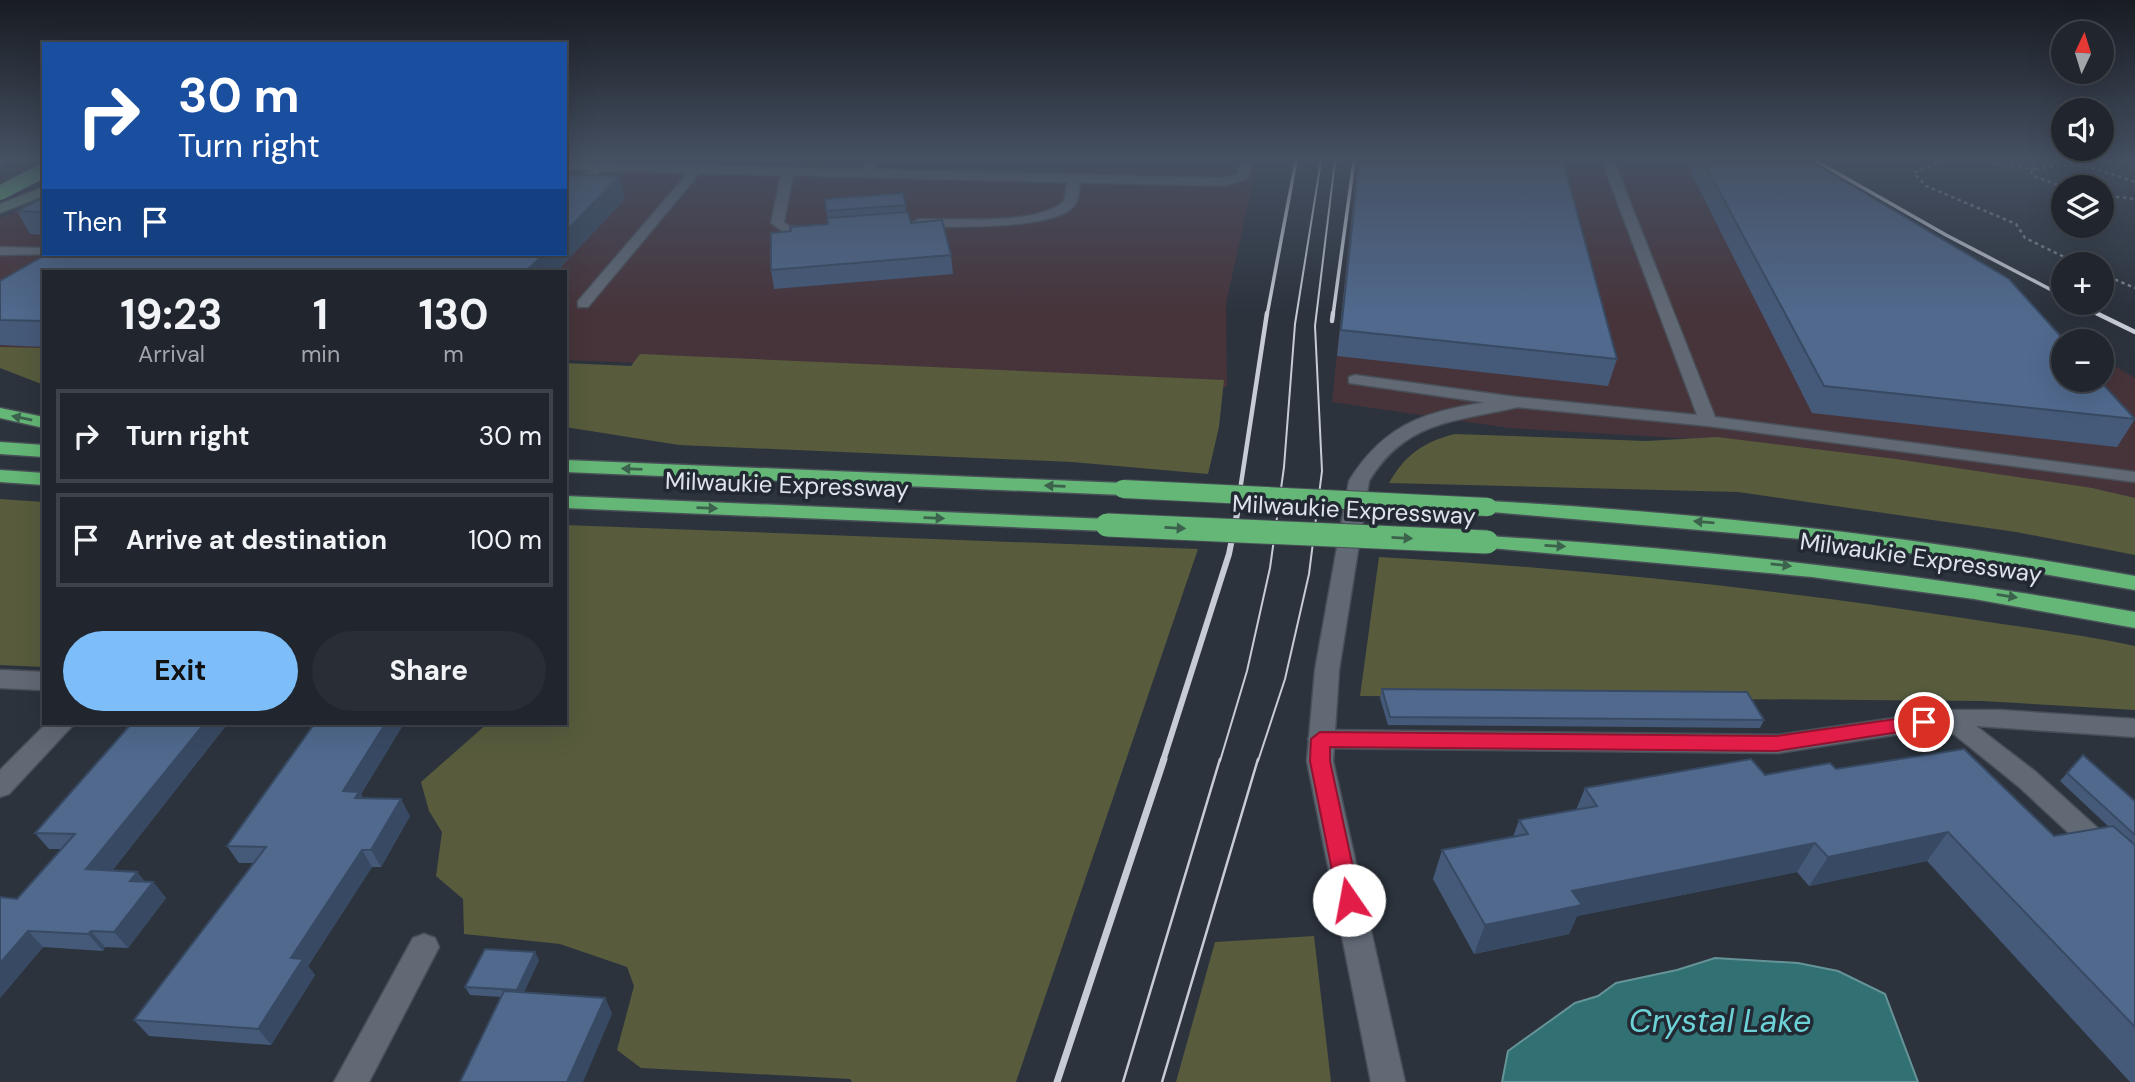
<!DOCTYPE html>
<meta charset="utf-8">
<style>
body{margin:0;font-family:"DM Sans",sans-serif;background:#292e36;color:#f1f3f6;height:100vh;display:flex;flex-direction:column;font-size:26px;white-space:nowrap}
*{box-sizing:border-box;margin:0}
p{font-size:23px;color:#a2a5aa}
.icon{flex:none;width:38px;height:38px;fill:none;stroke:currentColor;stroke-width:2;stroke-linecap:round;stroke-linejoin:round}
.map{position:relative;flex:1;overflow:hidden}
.sheet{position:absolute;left:42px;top:270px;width:525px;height:455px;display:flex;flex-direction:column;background:#21262e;border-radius:0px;box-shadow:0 7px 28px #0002,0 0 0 2px #3e434a}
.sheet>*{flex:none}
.guide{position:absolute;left:42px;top:42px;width:525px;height:214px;border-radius:0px;box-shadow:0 7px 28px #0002,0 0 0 2px #3e434a;background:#1a4fa0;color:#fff;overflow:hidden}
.needle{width:46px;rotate:4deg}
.buttons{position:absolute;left:2051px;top:21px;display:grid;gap:14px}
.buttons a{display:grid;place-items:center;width:63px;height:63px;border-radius:50%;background:#21262e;box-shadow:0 7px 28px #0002,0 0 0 2px #3e434a;font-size:35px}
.pin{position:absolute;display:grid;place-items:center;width:60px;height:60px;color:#fff;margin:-30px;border:4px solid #fff;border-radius:50%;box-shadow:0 2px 7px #0007}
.me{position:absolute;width:77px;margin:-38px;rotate:348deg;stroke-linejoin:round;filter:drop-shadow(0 0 5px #0008)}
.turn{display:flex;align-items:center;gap:24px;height:147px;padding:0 21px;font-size:32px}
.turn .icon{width:91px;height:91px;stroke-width:2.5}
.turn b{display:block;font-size:49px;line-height:60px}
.then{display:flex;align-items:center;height:66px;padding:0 21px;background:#0003;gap:14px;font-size:26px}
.eta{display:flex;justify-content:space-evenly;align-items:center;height:119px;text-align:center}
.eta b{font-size:42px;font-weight:700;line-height:49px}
.action{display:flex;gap:14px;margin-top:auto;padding:14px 21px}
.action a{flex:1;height:80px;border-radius:42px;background:#7dbef9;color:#111;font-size:28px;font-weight:700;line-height:80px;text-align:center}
.action a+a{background:#292e36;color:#f1f3f6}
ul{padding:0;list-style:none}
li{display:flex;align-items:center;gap:21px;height:94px;margin:0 14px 10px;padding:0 7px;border:4px solid #3e434a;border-radius:0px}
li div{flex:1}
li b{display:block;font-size:26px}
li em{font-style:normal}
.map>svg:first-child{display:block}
.industrial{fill:#47343b}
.green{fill:#585c3d}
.water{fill:#317173;stroke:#659397;stroke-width:2}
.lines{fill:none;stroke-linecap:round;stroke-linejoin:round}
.lane-casing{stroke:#494f57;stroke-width:3}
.street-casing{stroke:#494f57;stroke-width:3}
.secondary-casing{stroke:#494f57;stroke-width:3}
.highway-casing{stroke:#494f57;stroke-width:3}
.path{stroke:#80868f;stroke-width:2.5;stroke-dasharray:3.5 3.5;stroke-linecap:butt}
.lane{fill:#616975;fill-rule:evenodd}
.street{fill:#616975;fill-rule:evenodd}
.secondary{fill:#628075;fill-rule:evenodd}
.highway{fill:#64b776;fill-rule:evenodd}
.tram-far1{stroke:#c7ccd4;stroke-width:2}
.tram{stroke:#c7ccd4;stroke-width:2.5}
.rail-far3{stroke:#c7ccd4;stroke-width:3.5}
.rail-far2{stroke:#c7ccd4;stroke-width:4.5}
.rail-far1{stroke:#c7ccd4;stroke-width:6}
.rail{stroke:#c7ccd4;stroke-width:7}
.highway-bridge-far2-casing{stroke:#494f57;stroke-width:16;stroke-linecap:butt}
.highway-bridge-far1-casing{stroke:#494f57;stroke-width:20;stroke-linecap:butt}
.highway-bridge-casing{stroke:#494f57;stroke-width:25;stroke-linecap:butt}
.highway-bridge-far2{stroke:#64b776;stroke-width:14}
.highway-bridge-far1{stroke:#64b776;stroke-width:18}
.highway-bridge{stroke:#64b776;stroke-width:23}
.wall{fill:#455a79}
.shaded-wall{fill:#384a63}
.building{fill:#50698d;stroke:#384a63;stroke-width:2}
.oneway{fill:#3c624e}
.route{fill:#e11d48;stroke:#92132f;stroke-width:2}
.labels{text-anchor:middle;stroke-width:7;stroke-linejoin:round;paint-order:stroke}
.street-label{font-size:24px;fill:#dee3ea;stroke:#222933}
.near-water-label{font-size:32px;font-style:italic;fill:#6cd2d6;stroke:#222933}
</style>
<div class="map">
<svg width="2135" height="1082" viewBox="0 0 2135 1082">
<rect width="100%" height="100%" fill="#2c333d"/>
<g class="industrial">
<path d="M565 161H1258L1226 303 1227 387 565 360V271H44V353L0 351V218L44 202V254H565Z"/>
<path d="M1357 161H1774L2073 341H2063V380H2102V358L2135 378V500L1713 440 1509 428 1332 402Z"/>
</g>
<g class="green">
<path d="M0 347 44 348V385L0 368Z"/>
<path d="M640 354 1224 380 1219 427 1208 474 1072 462 679 445 565 427V363L631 366Z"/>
<path d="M1455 434 1646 441 1717 437 1896 459 2092 488 2135 498V555L2016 532 1738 492 1389 483C1405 455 1423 442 1455 434Z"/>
<path d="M0 499 44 502V667L0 665Z"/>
<path d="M565 525 1198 549 1016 1082H852L850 1079 641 1068 617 1050 634 986 627 967 560 944 464 934 463 899 436 876 442 832 429 811 421 782 488 723H565Z"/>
<path d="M1379 557C1575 568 1769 588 1963 618 2020 627 2078 634 2135 646V710L1982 701 1360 696Z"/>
<path d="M1314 936 1331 1082H1176L1215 942Z"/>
</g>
<path class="water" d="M1715 958 1798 963 1838 971 1885 994 1918 1082H1502L1508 1051 1575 1003 1598 996 1616 983 1677 970Z"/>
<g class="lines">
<defs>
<g id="lane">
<path d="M868 161H880L867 175H859L857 173Z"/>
<path d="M1602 161H1614L1715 417 2135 472V482L1708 426 1516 407 1349 383V377L1355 375 1516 397 1697 415Z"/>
<path d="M595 165 605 167 582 189 565 190V182H575Z"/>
<path d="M693 167 703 169 588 307H578V301Z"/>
<path d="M788 168 794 171 784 222 789 226 819 228V234H786L771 223 782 171Z"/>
<path d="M1069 176 1079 178C1080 189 1080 201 1071 209 1045 230 953 226 918 227L912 223 918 219C954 218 1038 226 1064 201Z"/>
<path d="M0 247 44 248V254H49L0 255Z"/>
<path d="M1949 710H2000L2135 719V737L1976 726 2036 772 2135 862V889L2126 886 2018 786 1945 727 1778 753 1320 748 1312 745 1308 739 1312 733 1320 730 1778 735Z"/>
</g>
<g id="street">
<path d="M1242 161H1254L1247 179 1224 186 565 170V162L1223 178 1237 174Z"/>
<path d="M1516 397 1522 398 1525 402 1522 406C1459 422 1407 418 1369 481L1339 670 1333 761 1405 1082H1371L1307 761 1315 670 1349 481C1392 412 1442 410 1516 397Z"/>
<path d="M0 670 44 672V690L0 688Z"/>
<path d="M47 723H75L9 794 0 797V770Z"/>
<path d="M424 934 435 938 439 947 369 1082H334L413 938Z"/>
</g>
<path id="secondary" d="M44 187V196L0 213V204Z"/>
<g id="highway">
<path d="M0 161H7L0 166Z"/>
<path d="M0 408 44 417V428L0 418Z"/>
<path d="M0 442 44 445V457L0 454Z"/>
<path d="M565 460 1123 483 1133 489 1123 495 565 472Z"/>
<path d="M0 470 44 473V485L0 482Z"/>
<path d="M565 496 1107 519 1117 525 1107 531 565 508Z"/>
<path d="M1488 501C1706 513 1921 537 2135 576V590L1974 562 1813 540 1481 511 1478 507Z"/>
<path d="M1487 536C1705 549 1920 573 2135 612V628L1974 599 1812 577 1480 547 1476 542Z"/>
</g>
</defs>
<use href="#lane" class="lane-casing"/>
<use href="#street" class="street-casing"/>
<use href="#secondary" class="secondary-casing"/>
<use href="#highway" class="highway-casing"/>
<g class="path">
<path d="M2035 169C1996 164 1950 154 1914 173L1926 186 2016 224 2025 238 2079 264"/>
<path d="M2064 187 2036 177 2031 172C2065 157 2102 170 2135 182"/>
<path d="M2102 195 2135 199"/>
<path d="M2102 274 2135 288"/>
</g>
<use href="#lane" class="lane"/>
<use href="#street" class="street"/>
<use href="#secondary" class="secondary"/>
<use href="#highway" class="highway"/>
<g class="tram-far1">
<path d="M1220 761 1247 671 1270 568 1284 467 1295 324 1321 161"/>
<path d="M1258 761 1285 679 1309 574 1322 471 1315 326 1335 161"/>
</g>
<g class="tram">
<path d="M1123 1082 1220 759"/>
<path d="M1162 1082 1258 759"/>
</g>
<g class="rail-far3">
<path d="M1816 161 1946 235 2063 296"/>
<path d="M2076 303 2100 315"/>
<path d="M1267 315 1296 161"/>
<path d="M1333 315 1354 161"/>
</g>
<g class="rail-far2">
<path d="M2096 313 2135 332"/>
<path d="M1332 321 1333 313"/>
<path d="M1237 510 1267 313"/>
</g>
<path class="rail-far1" d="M1163 761 1229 554 1238 509"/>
<path class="rail" d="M1057 1082 1164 759"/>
<defs>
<path id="highway-bridge-far2" d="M0 193 44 170"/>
<path id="highway-bridge-far1" d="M1123 489 1488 507"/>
<path id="highway-bridge" d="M1107 525 1487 542"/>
</defs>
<use href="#highway-bridge-far2" class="highway-bridge-far2-casing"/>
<use href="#highway-bridge-far1" class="highway-bridge-far1-casing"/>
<use href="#highway-bridge" class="highway-bridge-casing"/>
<use href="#highway-bridge-far2" class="highway-bridge-far2"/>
<use href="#highway-bridge-far1" class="highway-bridge-far1"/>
<use href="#highway-bridge" class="highway-bridge"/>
</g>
<g class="wall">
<path d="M1358 161H1563L1617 359 1608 386 1337 356Z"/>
<path d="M1685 161H1811L2063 380 2135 419 2117 447 1812 413Z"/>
<path d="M565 175 620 176 625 199 557 271H44V347L0 345V281L47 254H565Z"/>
<path d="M44 197V235L30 234 17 211Z"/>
<path d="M825 199 906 205V212L911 223 951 255 953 274 774 289 771 270 791 231 828 224Z"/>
<path d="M1382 689 1764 720 1760 728 1388 725 1380 698Z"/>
<path d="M132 723H228L112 871 137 872 145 882H153L166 898 128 948 105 947 103 951 43 947 0 998V897L17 899 61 849H49L35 833Z"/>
<path d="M315 723H402L403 725 361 794 363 798 410 816 381 867H372L308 966 315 975 271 1045 149 1036 134 1020 254 863H239L227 846Z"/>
<path d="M1836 769 2054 836 2109 827 2060 781 2067 773 2135 801V1082H2130L1927 861 1809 886 1797 872 1577 916 1569 934 1474 954 1433 879 1442 850 1513 837 1519 820 1576 810 1585 788Z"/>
<path d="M539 960 524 992 605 998 612 1014 502 997 470 995 465 987Z"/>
</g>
<g class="shaded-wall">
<path d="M620 176 625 199 557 271H526L544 254H565V232Z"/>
<path d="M205 723H228L100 886 86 869Z"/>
<path d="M386 723H402L403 725 361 794 368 808 343 791Z"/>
<path d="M401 799 410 816 381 867 371 850Z"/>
<path d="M1948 832 1927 861 1809 886 1828 857Z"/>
<path d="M1815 843 1797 872 1577 916 1569 934 1474 954 1485 925 1572 891Z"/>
<path d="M362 850 372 867 308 966 315 975 271 1045 258 1029 291 958Z"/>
<path d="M137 872 149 887 153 882 166 898 128 948 114 932 130 881Z"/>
<path d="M28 931 43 947 0 998V963Z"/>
<path d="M91 931 105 947 103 951 88 934Z"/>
<path d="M535 952 539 960 521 998 517 990Z"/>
<path d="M605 998 612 1014 583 1082H567Z"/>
</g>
<g class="building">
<path d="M1359 161H1563L1617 359 1341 330Z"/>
<path d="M1703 161H1811L2009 279 2065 341H2063V380H2099L2135 419 1824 386Z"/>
<path d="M565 175 620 176 565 232Z"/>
<path d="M903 193 906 205 826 211 825 199Z"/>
<path d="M44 197V212L17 211Z"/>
<path d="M908 212 911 223 942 220 951 255 771 270V233L791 231 790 227 828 224 827 218Z"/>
<path d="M47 254H544L526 271H44V321L0 320V281Z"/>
<path d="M1382 689 1747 692 1764 720 1390 717Z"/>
<path d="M132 723H205L86 869 137 872 130 881 153 882 114 932 91 931 88 934 28 931 0 963V897L17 899 75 834 35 833Z"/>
<path d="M315 723H386L343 791 359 792 355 798 401 799 371 850H362L291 958 303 959 258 1029 134 1020 266 847 227 846Z"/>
<path d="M1964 749 2054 836 2113 826 2135 845V1027L1948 832 1828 857 1815 843 1572 891 1582 905 1485 925 1442 850 1528 834 1519 820 1597 806 1585 788 1751 759 1765 775 1830 763 1836 769Z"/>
<path d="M2083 755 2135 801V835L2067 773Z"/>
<path d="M485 949 535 952 517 990 465 987Z"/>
<path d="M504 991 605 998 567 1082H460Z"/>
</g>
<defs><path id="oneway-solid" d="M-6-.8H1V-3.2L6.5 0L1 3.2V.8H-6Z" transform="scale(1.75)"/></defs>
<g class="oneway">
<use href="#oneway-solid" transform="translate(22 418) rotate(-168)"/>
<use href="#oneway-solid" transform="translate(632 469) rotate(-178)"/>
<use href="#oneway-solid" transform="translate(1055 486) rotate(-178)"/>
<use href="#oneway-solid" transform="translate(707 508) rotate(2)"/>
<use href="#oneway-solid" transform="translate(934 518) rotate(2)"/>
<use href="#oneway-solid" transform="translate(1704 522) rotate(-175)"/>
<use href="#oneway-solid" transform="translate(1175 528) rotate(3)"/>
<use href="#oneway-solid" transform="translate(1402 538) rotate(3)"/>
<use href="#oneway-solid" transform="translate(1555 546) rotate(3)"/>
<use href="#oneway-solid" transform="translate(1781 565) rotate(6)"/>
<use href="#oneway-solid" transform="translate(2007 596) rotate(9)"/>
</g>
<linearGradient id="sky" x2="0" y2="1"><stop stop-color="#181c22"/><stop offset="0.51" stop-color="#455062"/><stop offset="1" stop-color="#455062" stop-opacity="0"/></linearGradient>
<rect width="2135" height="313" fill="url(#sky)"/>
<path class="route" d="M1924 715 1931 717 1933 722 1931 727 1777 751 1330 747V761L1360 900 1357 906 1349 909 1342 906 1338 900 1310 761 1311 739 1320 732 1777 736Z"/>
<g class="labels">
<g class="street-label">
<text transform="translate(787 485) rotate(2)" y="8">Milwaukie Expressway</text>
<text transform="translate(1354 510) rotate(3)" y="8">Milwaukie Expressway</text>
<text transform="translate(1921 558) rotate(8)" y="8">Milwaukie Expressway</text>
</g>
<g class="near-water-label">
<text x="1720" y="1032">Crystal Lake</text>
</g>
</g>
</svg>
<div class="buttons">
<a><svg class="needle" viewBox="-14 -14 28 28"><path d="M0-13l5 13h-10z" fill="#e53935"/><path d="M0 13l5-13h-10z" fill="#a2a5aa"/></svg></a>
<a><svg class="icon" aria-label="sound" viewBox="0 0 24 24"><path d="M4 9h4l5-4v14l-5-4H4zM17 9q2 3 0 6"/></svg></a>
<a><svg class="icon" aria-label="layers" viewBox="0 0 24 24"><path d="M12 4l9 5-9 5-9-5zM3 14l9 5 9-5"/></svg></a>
<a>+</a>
<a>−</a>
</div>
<div class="pin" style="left:1924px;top:722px;background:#d93025"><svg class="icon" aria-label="arrive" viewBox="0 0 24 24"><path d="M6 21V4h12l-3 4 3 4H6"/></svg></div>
<svg class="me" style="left:1349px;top:900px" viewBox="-20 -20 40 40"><circle r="19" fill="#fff"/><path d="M0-13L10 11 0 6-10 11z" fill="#e11d48"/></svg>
<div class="guide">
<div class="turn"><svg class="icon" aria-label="right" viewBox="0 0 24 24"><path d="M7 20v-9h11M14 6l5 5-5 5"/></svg><div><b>30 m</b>Turn right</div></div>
<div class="then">Then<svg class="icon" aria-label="arrive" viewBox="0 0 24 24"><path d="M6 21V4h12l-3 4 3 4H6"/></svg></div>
</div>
<section class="sheet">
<div class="eta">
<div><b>19:23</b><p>Arrival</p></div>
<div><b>1</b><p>min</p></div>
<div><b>130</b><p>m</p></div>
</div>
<ul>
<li><svg class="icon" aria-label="right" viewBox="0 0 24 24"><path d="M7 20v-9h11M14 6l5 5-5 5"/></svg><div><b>Turn right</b></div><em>30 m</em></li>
<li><svg class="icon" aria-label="arrive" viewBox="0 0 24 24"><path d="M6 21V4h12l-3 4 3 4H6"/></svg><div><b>Arrive at destination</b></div><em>100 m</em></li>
</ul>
<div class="action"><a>Exit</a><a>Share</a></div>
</section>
</div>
